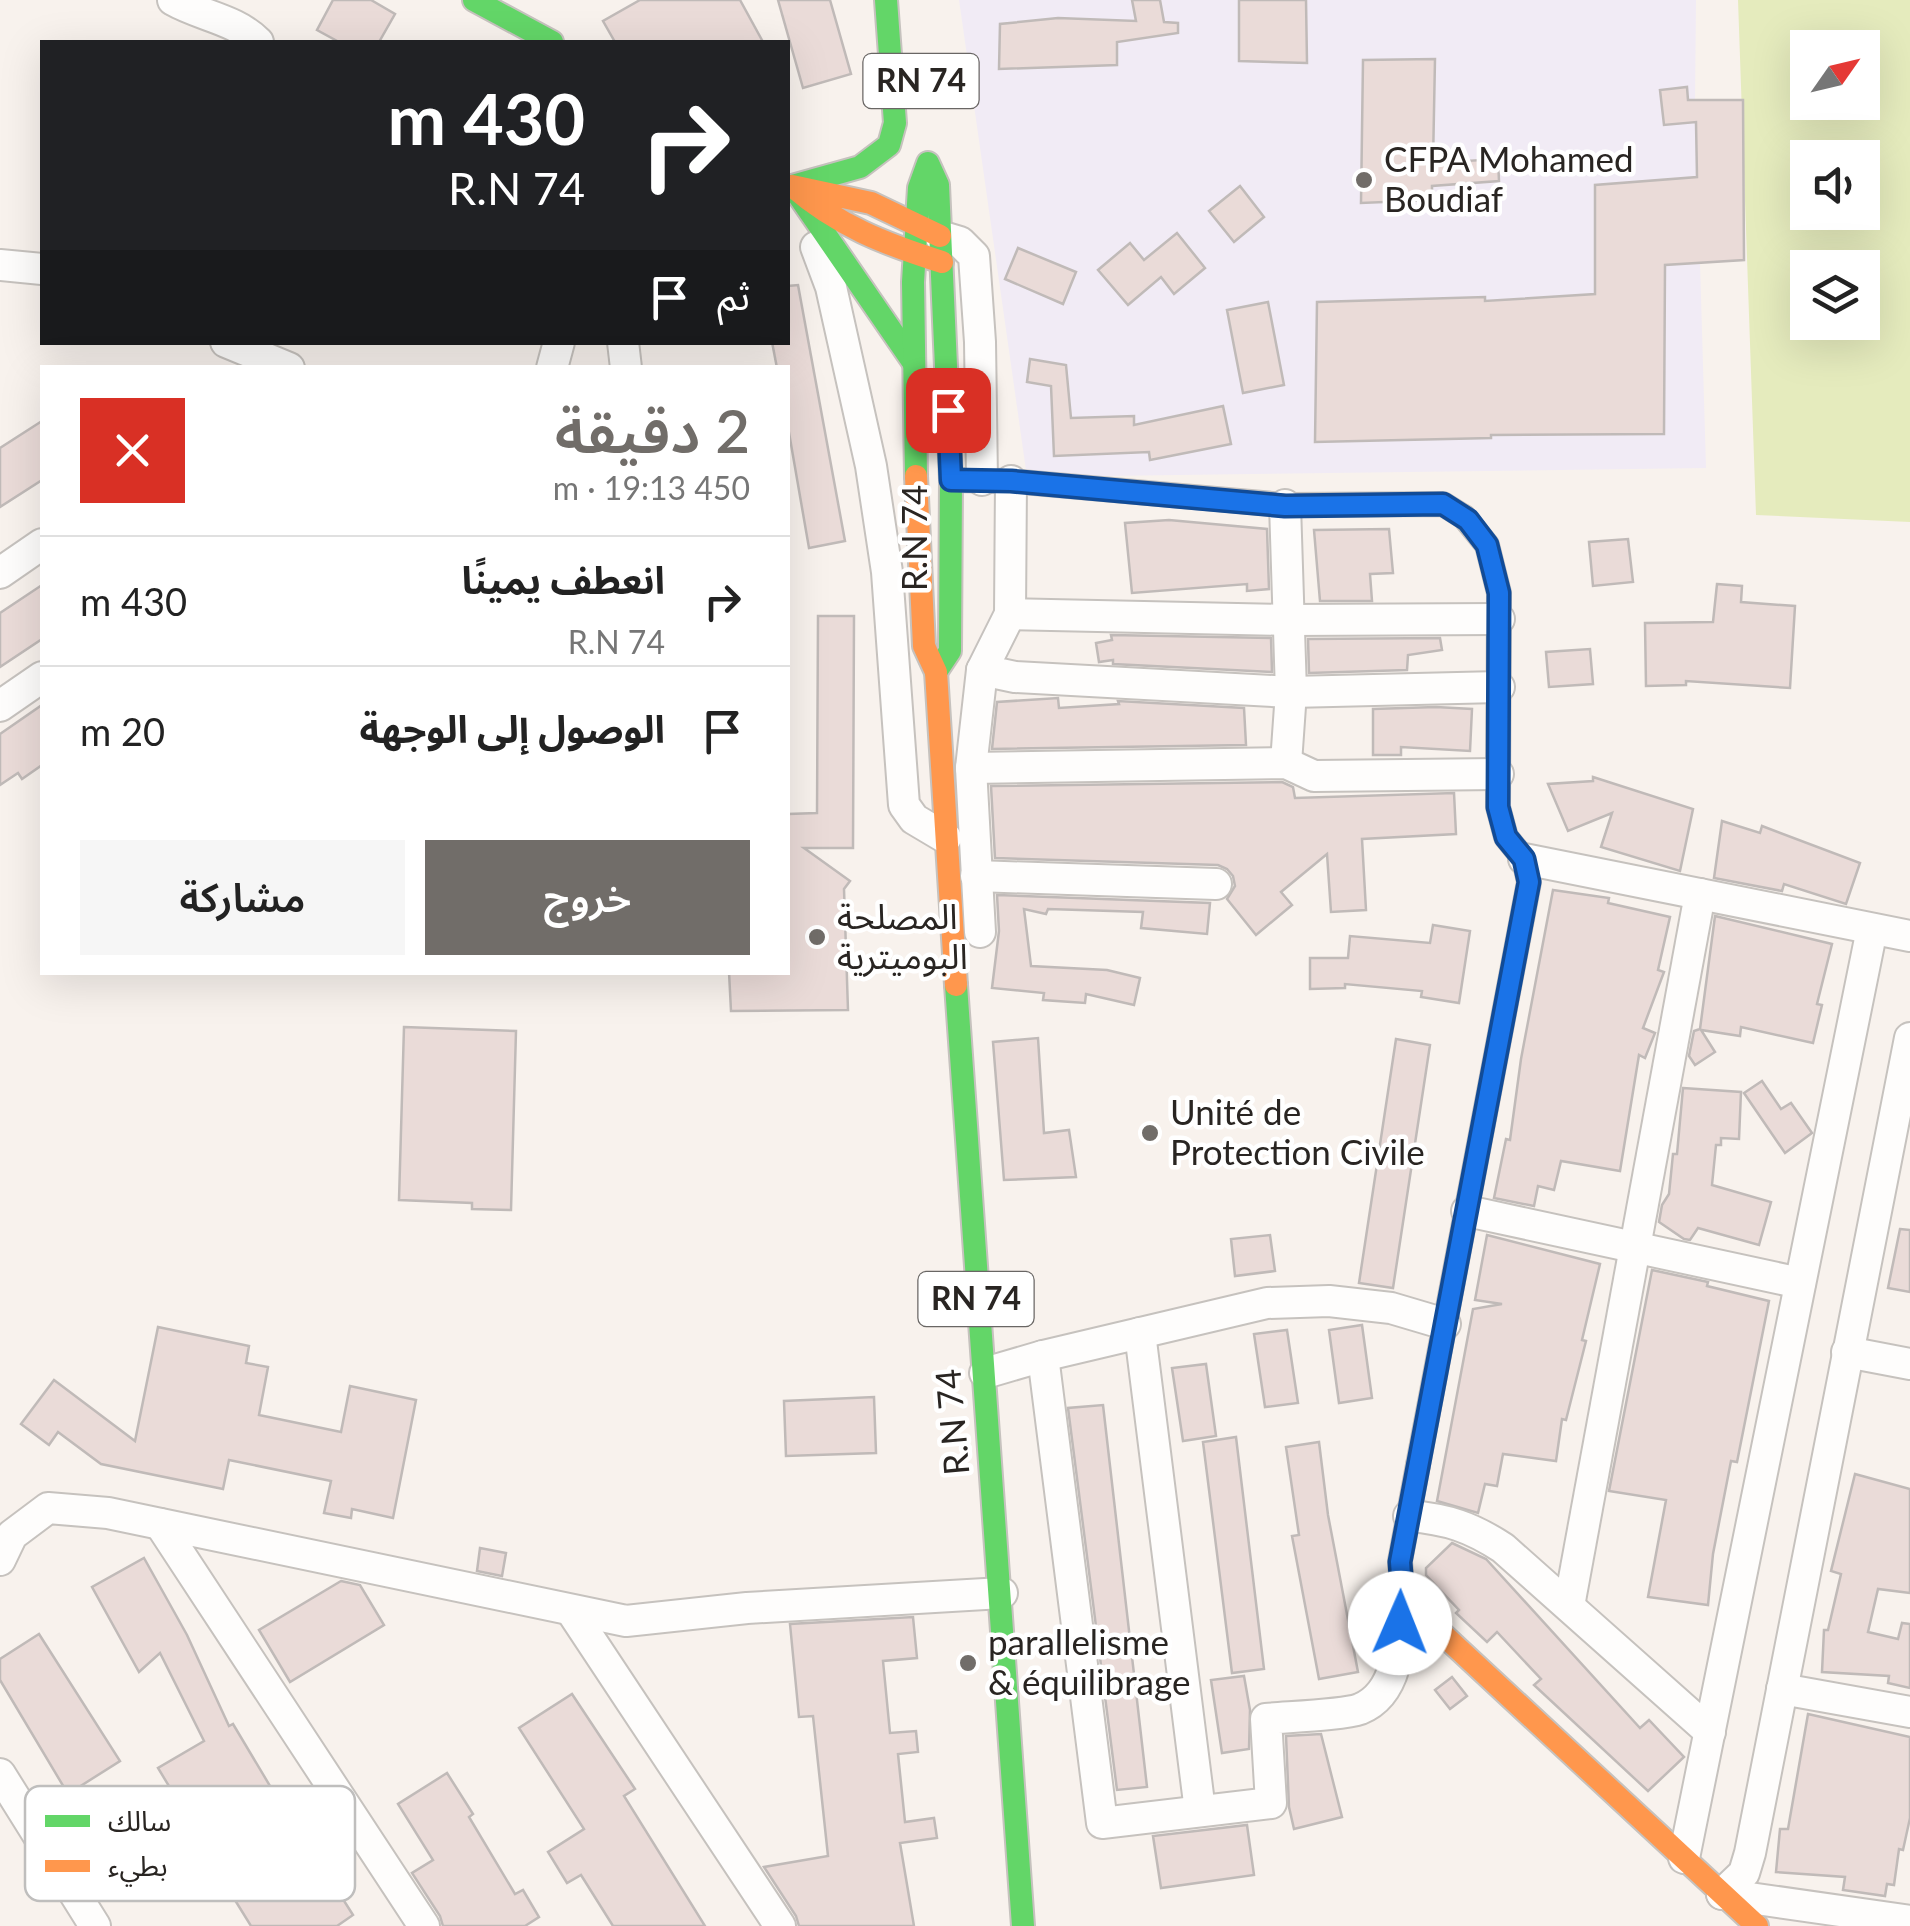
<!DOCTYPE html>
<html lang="ar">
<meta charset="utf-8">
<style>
body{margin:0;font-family:Lato,"Noto Sans Arabic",sans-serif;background:#f6f6f6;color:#222;direction:rtl;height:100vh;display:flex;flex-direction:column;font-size:38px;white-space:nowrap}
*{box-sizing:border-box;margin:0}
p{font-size:32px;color:#767676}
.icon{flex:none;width:55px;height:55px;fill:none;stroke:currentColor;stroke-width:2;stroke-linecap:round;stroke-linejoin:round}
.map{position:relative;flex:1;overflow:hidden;direction:ltr}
.drawer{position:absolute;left:40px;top:365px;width:750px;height:610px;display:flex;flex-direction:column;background:#fff;border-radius:0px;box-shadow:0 10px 40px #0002;direction:rtl}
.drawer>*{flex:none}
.top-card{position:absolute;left:40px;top:40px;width:750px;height:305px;border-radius:0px;box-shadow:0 10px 40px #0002;direction:rtl;background:#202124;color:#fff;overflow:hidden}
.needle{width:65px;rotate:56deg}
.tools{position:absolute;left:1790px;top:30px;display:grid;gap:20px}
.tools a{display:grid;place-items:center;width:90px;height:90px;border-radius:0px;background:#fff;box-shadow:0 10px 40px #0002;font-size:50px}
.pin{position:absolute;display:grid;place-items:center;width:85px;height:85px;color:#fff;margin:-42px;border-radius:20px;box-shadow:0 5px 15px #0006}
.me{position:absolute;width:110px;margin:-55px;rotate:1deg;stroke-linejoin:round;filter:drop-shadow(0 0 8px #0008)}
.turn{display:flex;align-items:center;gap:35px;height:210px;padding:0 40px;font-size:45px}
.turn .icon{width:130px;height:130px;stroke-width:2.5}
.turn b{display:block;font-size:70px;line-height:85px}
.then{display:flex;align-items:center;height:95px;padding:0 40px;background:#0003;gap:20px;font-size:38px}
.round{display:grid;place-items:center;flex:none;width:105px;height:105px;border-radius:0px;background:#f6f6f6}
.overview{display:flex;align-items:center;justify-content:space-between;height:170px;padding:0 40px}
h1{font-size:60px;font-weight:600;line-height:75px;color:#716d69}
.primary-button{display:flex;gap:20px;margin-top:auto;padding:20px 40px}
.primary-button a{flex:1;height:115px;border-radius:0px;background:#716d69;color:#fff;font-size:40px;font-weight:600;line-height:115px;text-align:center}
.primary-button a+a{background:#f6f6f6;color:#222}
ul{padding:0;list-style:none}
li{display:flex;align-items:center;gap:30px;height:130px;padding:0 40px;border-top:2px solid #e0e0e0}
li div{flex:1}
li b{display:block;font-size:38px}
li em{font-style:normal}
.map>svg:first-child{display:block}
.education{fill:#f1ebf5}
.green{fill:#e5ebbd;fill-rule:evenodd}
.building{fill:#eadbd8;stroke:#c0bab8;stroke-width:2.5}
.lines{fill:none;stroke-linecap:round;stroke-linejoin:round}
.street-casing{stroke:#c6c2be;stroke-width:34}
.fast-casing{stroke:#c6c2be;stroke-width:26}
.slow-casing{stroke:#c6c2be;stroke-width:26}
.street{stroke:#fefdfc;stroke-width:30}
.fast{stroke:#63d668;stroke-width:22}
.slow{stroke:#ff974d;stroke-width:22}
.route-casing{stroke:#114b97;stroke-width:25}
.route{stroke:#1a73e8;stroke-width:18}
.poi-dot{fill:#716d69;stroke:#fff;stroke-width:4}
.labels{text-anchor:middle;stroke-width:9;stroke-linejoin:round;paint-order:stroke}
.shield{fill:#fff;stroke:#696664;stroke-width:2.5}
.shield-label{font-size:32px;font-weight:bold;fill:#292522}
.poi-label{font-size:35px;fill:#292522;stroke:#fff;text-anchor:start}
.street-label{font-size:35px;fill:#292522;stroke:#fff}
.key{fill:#fff;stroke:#bfbebd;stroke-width:2.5}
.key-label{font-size:28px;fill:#292522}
</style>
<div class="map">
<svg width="1910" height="1926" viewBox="0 0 1910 1926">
<rect width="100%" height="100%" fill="#f8f2ed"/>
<path class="education" d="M959 0H1696L1695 100H1743L1744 260 1700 263 1706 468 1027 477Z"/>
<path class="green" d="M1738 0H1910V522L1756 515ZM1808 48H1862V102H1808ZM1808 158H1862V212H1808ZM1808 268H1862V322H1808Z"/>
<g class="building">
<path d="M333 0H371L395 14 379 42H339L317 30Z"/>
<path d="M640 0H740L763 42H615L603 21Z"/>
<path d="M778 0H830L851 74 803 88Z"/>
<path d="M1132 0H1160L1164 22 1178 23V33L1117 42V65L999 69 1000 24 1058 18 1136 21Z"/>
<path d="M1239 0H1306L1307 63 1239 61Z"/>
<path d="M1435 59 1433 163 1498 159 1499 181 1432 186V200L1361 203 1363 60Z"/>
<path d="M1687 87 1688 100H1743L1744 260 1665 265 1664 434 1491 435V438L1315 442 1317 302 1485 297V301L1595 294V185L1697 177 1696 122 1664 125 1660 90Z"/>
<path d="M1240 186 1264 217 1234 242 1209 211Z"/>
<path d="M1177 233 1205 268 1174 294 1161 277 1128 305 1098 270 1130 243 1144 260Z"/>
<path d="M1018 248 1076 272 1063 304 1005 279Z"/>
<path d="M798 285 845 541 809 548 788 427V368H777L772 342H788V286Z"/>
<path d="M1268 302 1284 385 1243 393 1227 310Z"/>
<path d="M1030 359 1066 365 1071 418 1134 416V425L1223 406 1231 444 1150 460 1149 452 1054 456 1051 386 1027 382Z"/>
<path d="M42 421V480L0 507V448Z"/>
<path d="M1169 520 1267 529 1269 589 1247 591V584L1132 593 1125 523Z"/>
<path d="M1389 529 1393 573 1370 574 1372 601H1320L1314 530Z"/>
<path d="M1628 539 1633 582 1593 586 1589 542Z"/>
<path d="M1717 584 1742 586 1741 602 1795 606 1790 688 1686 681V685L1646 686 1645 623 1713 622Z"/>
<path d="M42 585V639L0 667V613Z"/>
<path d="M818 616H854L853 848H804L850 881 844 889 848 1010 731 1011 729 972H788V814L817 813Z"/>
<path d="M1111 635 1271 638 1272 672 1113 664V660L1099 662 1096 643 1112 640Z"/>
<path d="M1440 638 1442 650 1408 655 1407 670 1309 673 1308 639Z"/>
<path d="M1590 649 1593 684 1549 687 1546 652Z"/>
<path d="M1058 698 1059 708 1119 704 1118 701 1244 708 1246 745 992 749 997 702Z"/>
<path d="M42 705V765L22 779 18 773 0 785V734Z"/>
<path d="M1436 707 1472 709 1470 751 1401 747V755H1373V709Z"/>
<path d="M1593 777 1693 809 1680 871 1601 847 1612 813 1568 831 1548 784 1593 781Z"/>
<path d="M1282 782 1293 787 1295 798 1454 793 1456 834 1362 839 1366 910 1331 912 1327 854 1281 892 1292 905 1256 935 1227 899 1235 886 1233 876 1227 869 1218 865 995 858 991 786Z"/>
<path d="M1722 821 1760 833 1762 826 1860 863 1846 904 1784 884 1782 891 1714 878Z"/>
<path d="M1553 890 1609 898 1608 903 1670 917 1658 970 1664 972 1643 1028 1655 1033 1645 1058 1639 1055 1620 1171 1561 1161 1554 1190 1538 1186 1534 1206 1494 1198 1506 1139 1510 1140 1521 1059Z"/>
<path d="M997 895 1210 903 1207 934 1141 928 1143 912 1048 909 1046 914 1024 909 1031 966 1107 970 1140 978 1134 1005 1086 994 1085 1003 1043 1000 1044 993 992 988 999 931Z"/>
<path d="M1715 916 1832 944 1817 1004 1822 1005 1813 1043 1741 1027 1740 1036 1701 1030 1715 1052 1695 1065 1689 1056 1694 1031 1700 1029Z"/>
<path d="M1433 925 1470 931 1459 1003 1421 997 1422 991 1345 984V988L1310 989V958H1348L1350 936 1430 943Z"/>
<path d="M404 1027 516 1031 511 1210 472 1209V1203L399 1200Z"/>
<path d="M1038 1038 1044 1133 1069 1130 1076 1177 1004 1180 993 1042Z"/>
<path d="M1396 1039 1430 1045 1393 1288 1359 1283Z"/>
<path d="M1762 1081 1781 1109 1791 1103 1812 1133 1785 1153 1744 1093Z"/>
<path d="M1683 1088 1741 1092 1739 1139 1721 1138V1145H1716L1712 1185 1771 1202 1759 1245 1698 1228 1690 1240 1684 1239 1659 1222 1662 1205 1669 1194 1673 1154H1677Z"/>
<path d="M1900 1229 1910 1230V1292L1888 1288Z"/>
<path d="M1270 1235 1275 1271 1235 1276 1231 1239Z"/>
<path d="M1487 1235 1600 1264 1582 1340 1586 1341 1566 1420 1562 1419 1556 1461 1503 1454 1497 1486 1485 1484 1478 1513 1437 1501 1473 1309 1502 1304 1475 1300Z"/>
<path d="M1652 1270 1708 1282 1707 1286 1769 1301 1737 1462 1731 1461 1713 1554 1708 1605 1648 1597 1666 1500 1609 1491Z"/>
<path d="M1362 1325 1372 1398 1339 1403 1329 1330Z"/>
<path d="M158 1327 249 1346 246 1363 268 1367 259 1415 341 1432 350 1386 416 1400 393 1518 352 1509 351 1518 324 1513 331 1481 229 1460 223 1489 101 1464 58 1432 49 1445 21 1424 54 1380 135 1441Z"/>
<path d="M1287 1330 1298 1403 1265 1407 1254 1334Z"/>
<path d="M1206 1364 1216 1436 1183 1441 1172 1368Z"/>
<path d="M874 1397 876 1453 786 1456 784 1401Z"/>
<path d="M1103 1405 1147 1787 1117 1790 1068 1408Z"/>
<path d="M1236 1437 1264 1669 1232 1673 1203 1442Z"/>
<path d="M1319 1442 1328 1515 1358 1672 1319 1679 1292 1536 1299 1535 1286 1447Z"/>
<path d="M1855 1474 1910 1489V1593L1878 1589 1868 1632 1898 1639 1902 1623 1910 1624V1688L1888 1683 1889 1676 1822 1672 1824 1630H1828L1841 1574 1831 1571Z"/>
<path d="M1452 1543 1486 1559 1640 1728 1649 1720 1684 1757 1648 1791 1534 1685 1541 1679 1497 1632 1487 1642 1456 1613 1459 1610 1426 1575V1568Z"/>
<path d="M480 1548 506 1553 502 1576 477 1571Z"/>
<path d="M144 1558 187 1635 229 1726 233 1724 276 1796 261 1805 299 1865 315 1855 353 1915 337 1926H251L186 1821 189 1819 158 1768 204 1741 160 1653 139 1672 92 1587Z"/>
<path d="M341 1581 360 1585 384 1625 290 1682 259 1630Z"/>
<path d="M913 1617 917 1658 883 1661 890 1733 916 1731 918 1752 898 1754 905 1822 934 1818 937 1838 900 1843 914 1926H799L796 1916 764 1867 828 1856 813 1716 799 1717 790 1624Z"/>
<path d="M39 1634 120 1761 68 1794 0 1680V1659Z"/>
<path d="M1244 1676 1250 1710 1249 1749 1222 1753 1211 1680Z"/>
<path d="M1452 1677 1467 1696 1450 1709 1435 1690Z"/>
<path d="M572 1694 635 1789 624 1796 705 1926H613L581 1875 567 1883 548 1852 584 1829 519 1728Z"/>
<path d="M1808 1714 1910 1737V1818L1903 1850 1899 1849 1894 1885 1887 1884 1885 1896 1843 1890 1845 1877 1776 1872 1780 1829H1788Z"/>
<path d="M1321 1734 1342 1817 1294 1829 1289 1807 1286 1736Z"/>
<path d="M447 1773 473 1814 469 1817 515 1894 523 1890 539 1917 525 1926H443L440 1916 412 1873 433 1860 398 1804Z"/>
<path d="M1247 1825 1254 1875 1161 1888 1153 1836Z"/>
</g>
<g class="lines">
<defs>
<g id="street">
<path d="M173 0C201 16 235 19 258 42"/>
<path d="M940 236 960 242 974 256 980 342 982 480"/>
<path d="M816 247 831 287 871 466 887 572 904 805 914 819 946 838"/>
<path d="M0 265 42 269"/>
<path d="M226 342 289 368"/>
<path d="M623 342 626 368"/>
<path d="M552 368 559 342"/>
<path d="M1011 481 1010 614 982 670 1015 677 1291 692 1499 687"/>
<path d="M1285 505 1291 692 1286 763"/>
<path d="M0 573 42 544"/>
<path d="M1010 614 1288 620 1499 619"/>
<path d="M0 706 42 677"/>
<path d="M971 768 1286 763 1314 776 1498 774"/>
<path d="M1524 859 1910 936"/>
<path d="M976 876 1216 884"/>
<path d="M980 932 971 768 982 670"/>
<path d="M1467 1211 1800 1283"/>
<path d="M1140 1333 1200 1811"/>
<path d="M1847 1352 1910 1364"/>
<path d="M1043 1356 1102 1823 1271 1803 1266 1719C1286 1717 1344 1715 1360 1709 1404 1691 1399 1628 1402 1589"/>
<path d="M985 1373 1043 1356 1267 1303 1329 1301 1391 1308 1445 1324"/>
<path d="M1409 1516C1447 1519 1471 1527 1503 1548L1710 1732"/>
<path d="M160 1524 424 1926"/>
<path d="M0 1560 12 1535 48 1508 108 1513 626 1621 747 1608 1002 1593"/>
<path d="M1569 1606 1700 894"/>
<path d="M572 1612 780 1926"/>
<path d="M1782 1689 1910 1712"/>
<path d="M0 1774 95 1926"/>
<path d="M1684 1858 1872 929"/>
<path d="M1722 1894 1744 1873 1750 1853 1910 1038"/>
<path d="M1722 1894 1910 1921"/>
</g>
<g id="fast">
<path d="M474 0 552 42"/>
<path d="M886 0 895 123 889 145 860 167 792 186 913 362"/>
<path d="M916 476 913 282 919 188 928 163 938 185 951 480 950 651 936 672"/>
<path d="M956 985C976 1299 1003 1612 1023 1926"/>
<path d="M1418 1465 1529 882 1524 859 1506 837 1498 807 1499 593 1487 545 1464 517"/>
</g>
<g id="slow">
<path d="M940 236 871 203 792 186C838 226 885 244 942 262"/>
<path d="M916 476 924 646 936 672 956 985"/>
<path d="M951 480 1011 481 1285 505 1443 504 1464 517"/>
<path d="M1418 1465 1400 1561 1402 1589 1424 1617 1757 1926"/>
</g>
</defs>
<use href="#street" class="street-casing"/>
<use href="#fast" class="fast-casing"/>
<use href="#slow" class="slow-casing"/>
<use href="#street" class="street"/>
<use href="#fast" class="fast"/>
<use href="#slow" class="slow"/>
</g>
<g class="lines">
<defs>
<path id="route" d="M948 410 951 480 1011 481 1285 506 1443 504 1468 520 1487 545 1499 593 1498 807 1506 837 1524 859 1529 882 1400 1562 1402 1589 1400 1623"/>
</defs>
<use href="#route" class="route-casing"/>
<use href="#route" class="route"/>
</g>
<g class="poi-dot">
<circle cx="1364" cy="180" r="10"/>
<circle cx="817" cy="937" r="10"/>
<circle cx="1150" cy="1133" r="10"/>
<circle cx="968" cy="1663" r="10"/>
</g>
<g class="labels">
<g class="shield">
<rect x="863.5" y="54" width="115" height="54" rx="8"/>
<rect x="918.5" y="1272" width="115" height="54" rx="8"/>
</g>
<g class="shield-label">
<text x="921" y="92">RN 74</text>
<text x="976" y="1310">RN 74</text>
</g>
<g class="poi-label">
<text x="1384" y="172">CFPA Mohamed<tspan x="1384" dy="40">Boudiaf</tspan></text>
<text x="837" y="929">المصلحة<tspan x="837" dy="40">البوميترية</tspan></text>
<text x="1170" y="1125">Unité de<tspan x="1170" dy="40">Protection Civile</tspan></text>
<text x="988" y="1655">parallelisme<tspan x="988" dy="40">&amp; équilibrage</tspan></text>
</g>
<g class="street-label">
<text transform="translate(915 538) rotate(-90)" y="12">R.N 74</text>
<text transform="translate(953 1422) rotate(-95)" y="12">R.N 74</text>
</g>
</g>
<rect x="25" y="1786" width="330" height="115" rx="15" class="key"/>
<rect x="45" y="1815" width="45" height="12" fill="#63d668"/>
<rect x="45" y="1860" width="45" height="12" fill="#ff974d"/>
<g class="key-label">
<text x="108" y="1831">سالك</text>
<text x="108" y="1876">بطيء</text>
</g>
</svg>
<div class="tools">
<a><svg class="needle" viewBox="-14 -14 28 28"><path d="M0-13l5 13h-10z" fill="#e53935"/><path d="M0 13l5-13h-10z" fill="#767676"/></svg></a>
<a><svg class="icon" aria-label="sound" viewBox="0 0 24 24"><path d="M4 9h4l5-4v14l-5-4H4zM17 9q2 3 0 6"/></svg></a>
<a><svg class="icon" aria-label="layers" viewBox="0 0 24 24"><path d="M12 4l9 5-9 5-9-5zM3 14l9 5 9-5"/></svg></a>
</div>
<div class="pin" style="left:948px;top:410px;background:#d93025"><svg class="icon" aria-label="arrive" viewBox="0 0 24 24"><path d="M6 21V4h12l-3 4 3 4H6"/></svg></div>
<svg class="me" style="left:1400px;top:1623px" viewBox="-20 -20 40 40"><circle r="19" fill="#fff"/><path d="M0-13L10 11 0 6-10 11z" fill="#1a73e8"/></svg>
<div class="top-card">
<div class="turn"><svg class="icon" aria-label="right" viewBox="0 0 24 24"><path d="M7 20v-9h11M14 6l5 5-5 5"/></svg><div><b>430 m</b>R.N 74</div></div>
<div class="then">ثم<svg class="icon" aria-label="arrive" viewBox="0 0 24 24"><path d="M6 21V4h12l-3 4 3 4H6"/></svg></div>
</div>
<section class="drawer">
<div class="overview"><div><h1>2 دقيقة</h1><p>450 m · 19:13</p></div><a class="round" style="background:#d93025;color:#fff"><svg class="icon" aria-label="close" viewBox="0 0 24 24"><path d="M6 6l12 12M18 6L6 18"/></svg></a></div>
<ul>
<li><svg class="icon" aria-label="right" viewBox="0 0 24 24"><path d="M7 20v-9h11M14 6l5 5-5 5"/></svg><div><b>انعطف يمينًا</b><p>R.N 74</p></div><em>430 m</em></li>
<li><svg class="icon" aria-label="arrive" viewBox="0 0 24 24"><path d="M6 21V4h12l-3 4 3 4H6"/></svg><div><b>الوصول إلى الوجهة</b></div><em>20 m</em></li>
</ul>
<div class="primary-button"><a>خروج</a><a>مشاركة</a></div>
</section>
</div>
